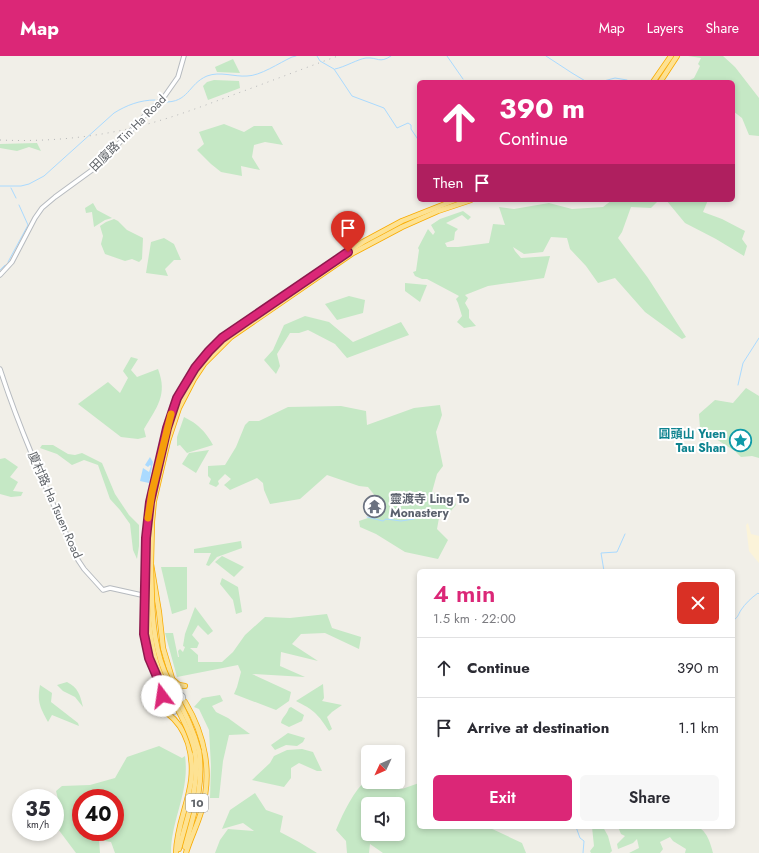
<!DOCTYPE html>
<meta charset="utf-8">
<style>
body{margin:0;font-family:Jost,"Noto Sans SC",sans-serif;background:#f7f7f7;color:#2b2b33;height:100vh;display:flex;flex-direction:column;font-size:15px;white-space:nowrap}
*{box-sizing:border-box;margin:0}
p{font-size:13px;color:#7c7c81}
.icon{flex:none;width:22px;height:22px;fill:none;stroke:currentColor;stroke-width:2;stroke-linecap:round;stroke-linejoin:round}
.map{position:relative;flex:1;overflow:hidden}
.details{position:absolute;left:417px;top:513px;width:318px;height:260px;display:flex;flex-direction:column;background:#fff;border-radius:6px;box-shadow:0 2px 6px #0003}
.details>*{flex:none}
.banner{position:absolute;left:417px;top:24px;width:318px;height:122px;border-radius:6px;box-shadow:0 2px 6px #0003;background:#db2777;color:#fff;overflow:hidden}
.needle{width:26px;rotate:226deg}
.fabs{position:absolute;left:361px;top:689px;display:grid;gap:8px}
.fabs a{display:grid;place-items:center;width:44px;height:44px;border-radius:6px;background:#fff;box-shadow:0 2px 6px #0003;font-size:20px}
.speed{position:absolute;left:12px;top:733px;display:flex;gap:8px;font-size:20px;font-weight:700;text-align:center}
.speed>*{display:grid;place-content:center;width:52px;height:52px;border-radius:50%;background:#fff;box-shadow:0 2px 6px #0003;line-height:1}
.speed small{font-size:10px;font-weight:400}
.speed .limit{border:6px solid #d22;background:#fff;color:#111}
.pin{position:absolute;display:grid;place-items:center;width:34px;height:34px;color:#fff;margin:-41px -17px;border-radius:50% 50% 50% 0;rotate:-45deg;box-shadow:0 0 4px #0007}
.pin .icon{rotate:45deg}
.me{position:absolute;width:44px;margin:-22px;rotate:346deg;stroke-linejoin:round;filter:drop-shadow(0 0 3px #0008)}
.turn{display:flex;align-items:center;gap:14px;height:84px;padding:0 16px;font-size:18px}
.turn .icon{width:52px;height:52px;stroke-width:2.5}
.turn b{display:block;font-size:28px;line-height:34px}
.then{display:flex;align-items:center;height:38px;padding:0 16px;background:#0003;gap:8px;font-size:15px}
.round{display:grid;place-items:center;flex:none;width:42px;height:42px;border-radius:6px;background:#f7f7f7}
.overview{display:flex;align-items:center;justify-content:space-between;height:68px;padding:0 16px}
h1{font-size:24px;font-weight:600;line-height:30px;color:#db2777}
.primary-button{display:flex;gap:8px;margin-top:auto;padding:8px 16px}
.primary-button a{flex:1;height:46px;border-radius:6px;background:#db2777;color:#fff;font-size:16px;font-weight:600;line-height:46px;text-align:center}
.primary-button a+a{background:#f7f7f7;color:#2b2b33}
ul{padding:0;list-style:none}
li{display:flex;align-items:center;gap:12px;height:60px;padding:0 16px;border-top:1px solid #e1e1e2}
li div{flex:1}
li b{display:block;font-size:15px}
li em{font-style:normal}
header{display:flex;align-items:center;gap:24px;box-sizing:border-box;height:56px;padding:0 20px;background:#db2777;color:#fff}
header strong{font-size:19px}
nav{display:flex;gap:22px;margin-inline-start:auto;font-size:14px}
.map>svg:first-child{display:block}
.green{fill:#c5e8c5;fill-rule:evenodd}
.sand{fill:#fbf3d9}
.water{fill:#aadaff}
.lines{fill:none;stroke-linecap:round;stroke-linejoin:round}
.stream{stroke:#aadaff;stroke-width:1}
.secondary-casing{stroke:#b6babf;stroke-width:5.5}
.highway-casing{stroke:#f9ab00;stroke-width:6}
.secondary{stroke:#fff;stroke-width:3.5}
.highway{stroke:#fde293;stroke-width:4.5}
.rail{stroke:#b6b7b8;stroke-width:1;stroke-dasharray:1 5;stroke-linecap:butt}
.highway-bridge-casing{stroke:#f9ab00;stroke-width:6;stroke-linecap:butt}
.highway-bridge{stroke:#fde293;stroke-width:4.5}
.route-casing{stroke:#8e194d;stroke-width:10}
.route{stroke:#db2777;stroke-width:7}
.slow{stroke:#f59e0b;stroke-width:7}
.labels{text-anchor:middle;stroke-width:4;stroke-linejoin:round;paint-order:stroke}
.shield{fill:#fff;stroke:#8f9295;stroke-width:1}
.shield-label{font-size:11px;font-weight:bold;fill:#5f6368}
.street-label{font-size:12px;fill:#5f6368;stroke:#fff}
.culture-label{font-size:12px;font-weight:bold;fill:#0d838f;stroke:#fff;text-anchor:end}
.worship-label{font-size:12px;font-weight:bold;fill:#5b616d;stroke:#fff;text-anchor:start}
</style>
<header>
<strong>Map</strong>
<nav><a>Map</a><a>Layers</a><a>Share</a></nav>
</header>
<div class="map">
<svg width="759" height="797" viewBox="0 0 759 797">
<rect width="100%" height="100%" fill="#f1efe8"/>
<g class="green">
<path d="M688 0H723L735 11 759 42V80L749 79 742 62 733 55V26H686L694 22 700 10 698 8 701 2Z"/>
<path d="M233 3 240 17 217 16 215 11Z"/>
<path d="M214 24 239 25 240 32 208 44 203 30 207 26Z"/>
<path d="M224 68 244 76 254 70H272L283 89 265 86 254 89 252 101 260 114 241 110 242 120 221 116 211 108 197 94 204 88 199 76Z"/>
<path d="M37 87 41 95 29 91 17 95 0 92V88Z"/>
<path d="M612 144H659L651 152 631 151 622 176 618 182 648 222 686 281 682 283 645 256 615 222 598 227 586 210 570 193 567 182 551 181 543 196 524 198 513 191 515 195 521 202 550 200 544 222 488 230 465 239 468 242 465 247 469 254V262L476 270 464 272 457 266 462 260 458 247 456 243 459 240 427 223H422L415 220 413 216 416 215 419 194 418 192 428 173 433 179 435 176 431 169 440 163 463 155 471 161 468 164 462 159 446 167 458 173 455 176 454 184 445 187 447 191H458L489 187 493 168 505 169 499 151 514 153 549 147 572 153 603 151Z"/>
<path d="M666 144H708L703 156 722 163 745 175 742 183 747 190 744 200 716 183 685 167Z"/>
<path d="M93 147 97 154 112 162 105 164 94 171 92 156 86 157 85 152Z"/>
<path d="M114 163 118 165 127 174 143 182 142 203 139 206 132 203 125 205 105 198 101 188 103 180 100 170 106 166Z"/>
<path d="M164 182 174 188 181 204H174L165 213 168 220 146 217 151 186Z"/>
<path d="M405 227 427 229 420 246 405 235Z"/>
<path d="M349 240 365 244 363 257 337 264 325 248Z"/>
<path d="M305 260 329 266 353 286 401 266 409 279 347 302 335 288 308 274 299 277H290L277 298 280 310 276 318 264 304 273 294 284 269Z"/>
<path d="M131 301 138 303 131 314 137 321 158 313C168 339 157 351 144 373L146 381 138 383 121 381 78 348 108 326 120 337 128 322 123 315Z"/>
<path d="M746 332 759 340V402L752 400 741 401 735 395 700 373 699 358 715 344 733 347Z"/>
<path d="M440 349 442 359 436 376 443 410 437 418 432 436 454 444 456 449 450 456 439 462 437 473 448 484 438 503 405 496 376 478 360 471 359 465 383 457 376 441 368 431 359 430 327 419 300 443 270 448 264 434 263 427 257 422 230 434 224 429 231 423 225 418 218 425 219 428 216 431 209 428 211 423 208 420V410L225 409 236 391 245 369 249 365H259L288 351 341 350 366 355 367 369 414 352Z"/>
<path d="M184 361C198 368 205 375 213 389L187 397 180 389 177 390V381Z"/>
<path d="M42 389H53L68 398 75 399 82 397 102 407 115 438 129 459 139 469V490L137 503 133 494 130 468 120 454 110 443 98 409 84 404 72 409 57 398 40 392Z"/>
<path d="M209 394 196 417 182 408 189 397Z"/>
<path d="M5 402 18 411 10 421 18 426 13 435 23 436 21 440 11 441 0 438V403Z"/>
<path d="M241 485 242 492 217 501 209 510 206 509 211 497H194V493Z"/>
<path d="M222 500 244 511 234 521 215 506Z"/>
<path d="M161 511H187V553L172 558Z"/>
<path d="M222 522 238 531 242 556 236 558 233 544 220 528Z"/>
<path d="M195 551 213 575 208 579 198 569 192 579 199 587 197 592H190L198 599V606H222L233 596 245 579 265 561 290 562 327 558 332 572 361 581 359 593 325 577 301 578 292 588 318 605 281 596 280 610 305 621 252 618 291 636 289 645 276 654 234 638 237 631 241 616 238 609 177 621 165 577H173L178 601H179L178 595 180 593 183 596 185 591 183 590 185 578Z"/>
<path d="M67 626C78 632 80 638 83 651L75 641 63 635 57 629Z"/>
<path d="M323 628 324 642 322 645 342 649 332 656 327 661 332 673 329 675C318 658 314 654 296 645Z"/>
<path d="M40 629 52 637 51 646 78 667 79 670 52 659 48 666C40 651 37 646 40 629Z"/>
<path d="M172 636H176L180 639 182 648C178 654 173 656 166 655L161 650 162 643 167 638Z"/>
<path d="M220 639 223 645 212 650 216 656 228 662 250 678 229 679 223 705 219 742H210L211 710 209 674 199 653 194 651 202 642Z"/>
<path d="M291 651 304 659 302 665 289 671 281 667C282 661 286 660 289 652Z"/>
<path d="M288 677 305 682 303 686 297 690 286 689 275 694 271 689Z"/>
<path d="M159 690 182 702 185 700C190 736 171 763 171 797H115L111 786 99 784 100 797H76L55 769V743H58L56 735 62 730 90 729 115 722 127 701ZM81 742H115V776H81Z"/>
<path d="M302 693 313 696 322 715H317L299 707 291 712V722L284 731 252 724 270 707 274 700 287 694Z"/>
<path d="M368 722V726H394L402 733 419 727V771H488L522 787 526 797H383L370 788 369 797H347L346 785 336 774C344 755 353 736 368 722ZM368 748H398V778H368Z"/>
<path d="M255 737 266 754 283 760 280 776 299 786 317 797H215L220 784 228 773 254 775 243 767 222 773 230 754Z"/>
<path d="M592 771H603L608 780 612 795 610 797H591L590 795 594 790Z"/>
<path d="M618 771H682L687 772C704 765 710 785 713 797H685L686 793 673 785 670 781 660 786 663 793 660 797H629L639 792 637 783 633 787 618 793 617 788 625 780 621 778Z"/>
</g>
<path class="sand" d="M748 467 751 478 759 480V507L749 495 746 469Z"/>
<path class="water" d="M150 401 153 406 149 427 140 425 143 412 149 416 151 410 150 409 148 411 145 409Z"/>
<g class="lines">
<g class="stream">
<path d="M317 0 320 5 334 13 352 40 384 52 397 72 408 67 411 69V73L419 85"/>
<path d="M447 0 463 23"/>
<path d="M546 0 572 17 587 26"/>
<path d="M335 13C345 11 358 3 366 2 378 1 379 8 391 0"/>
<path d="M465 25 466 26"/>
<path d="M600 26 615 22 627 24"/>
<path d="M164 46C189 47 188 28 207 20 220 15 234 21 247 20 260 20 279 7 292 1L296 0"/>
<path d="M0 130H21L29 128 44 120 114 57C127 49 140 44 155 44"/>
<path d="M11 132 16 142"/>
<path d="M8 206 28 169 19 149"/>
<path d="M0 214 5 209"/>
<path d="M738 329 743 307 759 282"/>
<path d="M367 461 383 465 386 463 401 465 414 463 422 457H441"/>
<path d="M604 515 601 497 617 496 625 478"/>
<path d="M733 564C738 562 738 559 741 554 745 548 751 542 758 537L759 538"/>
<path d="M576 771 580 782 584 785 583 797"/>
</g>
<defs>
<g id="secondary">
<path d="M0 219 12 206 35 162 42 152 55 141 99 109 148 56 164 41 178 21 184 0"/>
<path d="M0 313C21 378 50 441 78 504L84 513 103 534 110 532 146 540"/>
<path d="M162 628C161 632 162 637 161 641 160 645 159 644 159 648 159 660 173 658 180 653"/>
<path d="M173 628 176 634 183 640 184 647"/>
</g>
<g id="highway">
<path d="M653 26 671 0"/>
<path d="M660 26 677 0"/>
<path d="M146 508C146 469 151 441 160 403 173 348 184 313 230 276L329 208 363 186 402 165 455 144"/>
<path d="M155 619 161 630"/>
<path d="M172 623 179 629 185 630"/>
<path d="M174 629 163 592 159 556 151 508 152 466 154 445 168 385 179 352 194 323 204 308 231 281 353 197 402 171 438 155 471 144"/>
<path d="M185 646C205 679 213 718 201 756 197 770 190 783 186 797"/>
<path d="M167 657C178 665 184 675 188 687 201 731 177 757 176 797"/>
<path d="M185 791C194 757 204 730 199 695"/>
<path d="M179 793C187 760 200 731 195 696"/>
</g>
</defs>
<use href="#secondary" class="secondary-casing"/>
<use href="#highway" class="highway-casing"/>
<use href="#secondary" class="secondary"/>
<use href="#highway" class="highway"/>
<path class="rail" d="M0 84C44 86 89 82 132 72 166 64 198 52 230 40 266 27 302 13 338 0"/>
<defs>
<g id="highway-bridge">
<path d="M146 508C148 542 147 579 158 612 169 641 188 666 195 696"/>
<path d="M151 508C152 542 151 582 164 614 176 642 191 664 199 695"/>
<path d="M145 536C144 566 143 590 155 619"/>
</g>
</defs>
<use href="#highway-bridge" class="highway-bridge-casing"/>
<use href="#highway-bridge" class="highway-bridge"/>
</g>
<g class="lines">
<defs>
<path id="route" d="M162 640 161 630 149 602 144 578 146 482 150 446 167 372 177 342 195 312 209 295 222 282 348 196"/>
</defs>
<use href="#route" class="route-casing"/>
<use href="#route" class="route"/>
<path class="slow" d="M148 462 152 436 171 358"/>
</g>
<defs>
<symbol id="sight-ring" viewBox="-11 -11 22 22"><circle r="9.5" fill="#fff" stroke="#0f9aa8" stroke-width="1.5"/><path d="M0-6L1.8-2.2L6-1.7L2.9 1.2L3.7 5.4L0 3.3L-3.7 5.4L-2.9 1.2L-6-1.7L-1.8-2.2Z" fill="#0f9aa8"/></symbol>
<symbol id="temple-ring" viewBox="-11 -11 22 22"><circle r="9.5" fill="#fff" stroke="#6b7280" stroke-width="1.5"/><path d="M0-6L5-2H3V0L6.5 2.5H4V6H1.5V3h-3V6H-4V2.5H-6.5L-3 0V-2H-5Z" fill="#6b7280"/></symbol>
</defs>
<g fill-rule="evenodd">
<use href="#sight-ring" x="728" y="372" width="25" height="25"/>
<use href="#temple-ring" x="362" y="438" width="25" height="25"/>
</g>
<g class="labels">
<rect class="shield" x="186" y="738" width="22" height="18" rx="3"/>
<g class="shield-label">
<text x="197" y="751">10</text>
</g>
<g class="street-label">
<text transform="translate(128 77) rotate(-45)" y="4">田廈路 Tin Ha Road</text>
<text transform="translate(55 449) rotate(66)" y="4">廈村路 Ha Tsuen Road</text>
</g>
<g class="culture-label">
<text x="726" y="382">圓頭山 Yuen<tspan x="726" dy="14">Tau Shan</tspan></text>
</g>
<g class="worship-label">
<text x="390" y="447">靈渡寺 Ling To<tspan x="390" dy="14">Monastery</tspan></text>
</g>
</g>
</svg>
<div class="fabs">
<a><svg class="needle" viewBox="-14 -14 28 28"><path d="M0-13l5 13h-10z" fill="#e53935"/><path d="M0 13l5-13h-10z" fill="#7c7c81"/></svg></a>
<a><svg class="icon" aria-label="sound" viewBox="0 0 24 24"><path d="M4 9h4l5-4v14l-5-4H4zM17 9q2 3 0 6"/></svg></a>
</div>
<div class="speed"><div>35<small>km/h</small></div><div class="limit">40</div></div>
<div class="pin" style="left:348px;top:196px;background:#d93025"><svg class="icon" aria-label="arrive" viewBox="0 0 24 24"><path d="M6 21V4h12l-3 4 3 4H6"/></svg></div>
<svg class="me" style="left:162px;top:640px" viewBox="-20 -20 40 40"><circle r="19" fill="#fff"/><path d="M0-13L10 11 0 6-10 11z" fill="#db2777"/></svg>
<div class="banner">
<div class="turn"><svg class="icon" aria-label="ahead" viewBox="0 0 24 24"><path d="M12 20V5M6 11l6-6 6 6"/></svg><div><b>390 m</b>Continue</div></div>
<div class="then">Then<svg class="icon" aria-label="arrive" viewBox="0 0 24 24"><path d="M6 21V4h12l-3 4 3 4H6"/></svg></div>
</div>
<section class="details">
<div class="overview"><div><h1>4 min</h1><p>1.5 km · 22:00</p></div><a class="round" style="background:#d93025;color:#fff"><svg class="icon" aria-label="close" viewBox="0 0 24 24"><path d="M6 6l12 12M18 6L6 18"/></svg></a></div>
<ul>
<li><svg class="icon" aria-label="ahead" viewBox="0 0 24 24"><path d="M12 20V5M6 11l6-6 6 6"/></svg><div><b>Continue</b></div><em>390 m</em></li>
<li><svg class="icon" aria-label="arrive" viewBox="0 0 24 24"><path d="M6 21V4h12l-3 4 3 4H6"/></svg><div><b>Arrive at destination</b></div><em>1.1 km</em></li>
</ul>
<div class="primary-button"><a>Exit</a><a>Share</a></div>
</section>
</div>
